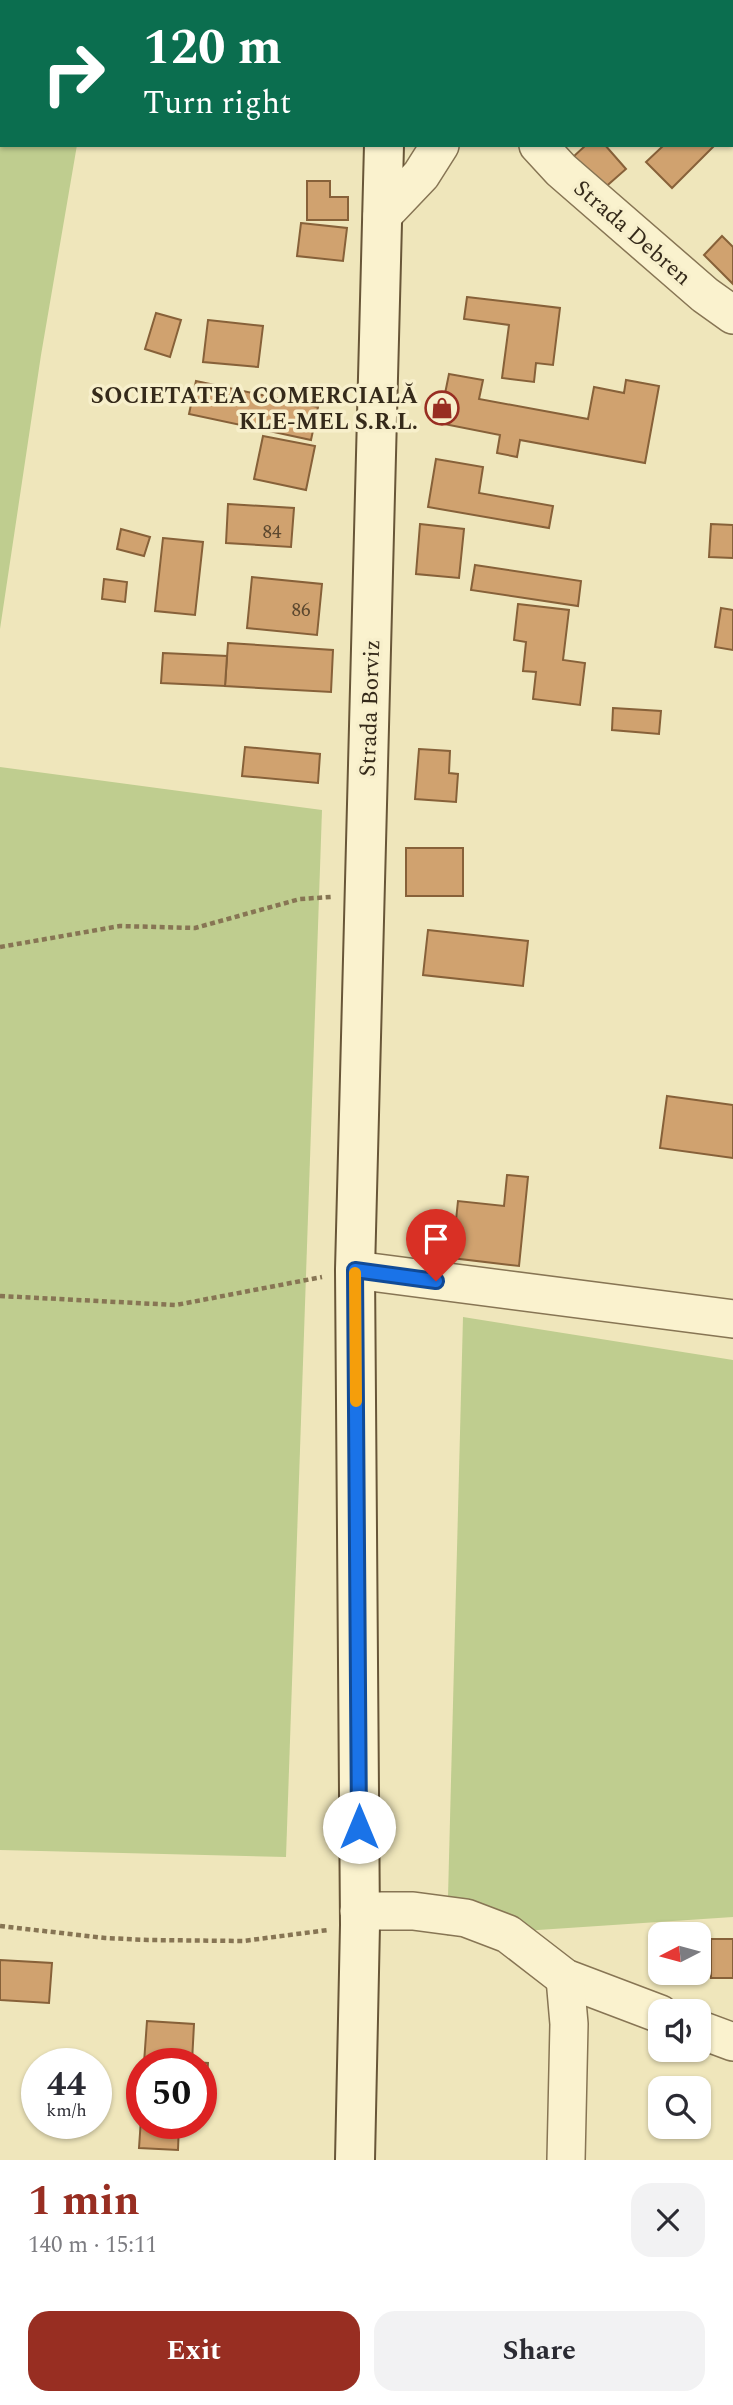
<!DOCTYPE html>
<meta charset="utf-8">
<style>
body{margin:0;font-family:Spectral,serif;background:#f2f2f3;color:#2b2b33;height:100vh;display:flex;flex-direction:column;font-size:26px;white-space:nowrap}
*{box-sizing:border-box;margin:0}
p{font-size:23px;color:#7c7c81}
.icon{flex:none;width:38px;height:38px;fill:none;stroke:currentColor;stroke-width:2;stroke-linecap:round;stroke-linejoin:round}
.map{position:relative;height:2160px;overflow:hidden}
.details{display:flex;flex-direction:column;background:#fff;flex:1}
.details>*{flex:none}
.guide{position:absolute;left:0px;top:0px;width:733px;height:147px;box-shadow:0 2px 5px #0004;background:#0b6e4f;color:#fff;overflow:hidden}
.needle{width:46px;rotate:264deg}
.buttons{position:absolute;left:648px;top:1922px;display:grid;gap:14px}
.buttons a{display:grid;place-items:center;width:63px;height:63px;border-radius:14px;background:#fff;box-shadow:0 2px 5px #0004;font-size:35px}
.speed{position:absolute;left:21px;top:2048px;display:flex;gap:14px;font-size:35px;font-weight:700;text-align:center}
.speed>*{display:grid;place-content:center;width:91px;height:91px;border-radius:50%;background:#fff;box-shadow:0 2px 5px #0004;line-height:1}
.speed small{font-size:18px;font-weight:400}
.speed .limit{border:10px solid #d22;background:#fff;color:#111}
.pin{position:absolute;display:grid;place-items:center;width:60px;height:60px;color:#fff;margin:-72px -30px;border-radius:50% 50% 50% 0;rotate:-45deg;box-shadow:0 0 7px #0007}
.pin .icon{rotate:45deg}
.me{position:absolute;width:77px;margin:-38px;rotate:0deg;stroke-linejoin:round;filter:drop-shadow(0 0 5px #0008)}
.turn{display:flex;align-items:center;gap:24px;height:147px;padding:0 28px;font-size:32px}
.turn .icon{width:91px;height:91px;stroke-width:2.5}
.turn b{display:block;font-size:49px;line-height:60px}
.round{display:grid;place-items:center;flex:none;width:74px;height:74px;border-radius:21px;background:#f2f2f3}
.summary{display:flex;align-items:center;justify-content:space-between;height:119px;padding:0 28px}
h1{font-size:42px;font-weight:700;line-height:52px;color:#982e22}
.button{display:flex;gap:14px;margin-top:auto;padding:14px 28px}
.button a{flex:1;height:80px;border-radius:21px;background:#982e22;color:#fff;font-size:28px;font-weight:700;line-height:80px;text-align:center}
.button a+a{background:#f2f2f3;color:#2b2b33}
.map>svg:first-child{display:block}
.green{fill:#bfcd8f}
.building{fill:#d0a26f;stroke:#876139;stroke-width:2}
.lines{fill:none;stroke-linecap:round;stroke-linejoin:round}
.minor-casing{stroke:#877554;stroke-width:40}
.secondary-casing{stroke:#685638;stroke-width:42}
.path{stroke:#877554;stroke-width:4.5;stroke-dasharray:5 3.5;stroke-linecap:butt}
.minor{stroke:#faf2ce;stroke-width:37}
.secondary{stroke:#faf2ce;stroke-width:38}
.route-casing{stroke:#114b97;stroke-width:18}
.route{stroke:#1a73e8;stroke-width:12}
.slow{stroke:#f59e0b;stroke-width:12}
.labels{text-anchor:middle;stroke-width:7;stroke-linejoin:round;paint-order:stroke}
.number-label{font-size:19px;fill:#5c482f}
.street-label{font-size:23px;fill:#352a1a;stroke:#f7efcb}
.poi-label{font-size:23px;font-weight:bold;fill:#352a1a;stroke:#f7efcb;text-anchor:end}
</style>
<div class="map">
<svg width="733" height="2160" viewBox="0 0 733 2160">
<rect width="100%" height="100%" fill="#efe6bb"/>
<g class="green">
<path d="M0 0H102L101 2H2V145H77L41 355 0 629Z"/>
<path d="M0 767 322 810 286 1857 0 1850Z"/>
<path d="M463 1317 733 1360V1917L447 1936Z"/>
</g>
<g class="building">
<path d="M586 145H605L626 169 602 190 573 157Z"/>
<path d="M664 145H715L672 188 646 162Z"/>
<path d="M307 181H330V197H348V220H307Z"/>
<path d="M301 223 347 228 343 261 297 256Z"/>
<path d="M722 236 733 247V284L704 255Z"/>
<path d="M467 297 560 308 553 365 536 363 534 382 502 378 509 325 464 319Z"/>
<path d="M156 313 181 320 170 357 145 349Z"/>
<path d="M208 320 263 326 258 367 203 362Z"/>
<path d="M449 374 483 380 479 399 588 419 594 387 624 393 626 380 659 386 645 463 520 440 517 457 497 453 500 435 439 423Z"/>
<path d="M196 381 318 407 311 440 189 414Z"/>
<path d="M263 436 315 446 306 490 254 479Z"/>
<path d="M436 459 483 467 479 493 553 506 549 528 428 507Z"/>
<path d="M228 504 294 508 291 547 226 543Z"/>
<path d="M420 524 464 529 459 578 416 574Z"/>
<path d="M711 524 733 525V558L709 557Z"/>
<path d="M121 529 150 537 144 556 117 549Z"/>
<path d="M163 538 203 542 195 615 155 611Z"/>
<path d="M475 565 581 581 578 606 471 590Z"/>
<path d="M252 577 322 584 317 635 247 628Z"/>
<path d="M104 579 127 582 125 602 102 599Z"/>
<path d="M518 604 569 610 563 660 585 663 580 705 533 699 536 672 523 671 526 642 514 640Z"/>
<path d="M721 608 733 610V650L715 647Z"/>
<path d="M228 643 333 650 331 692 225 686Z"/>
<path d="M163 653 227 656 225 686 161 683Z"/>
<path d="M613 708 661 711 659 734 612 730Z"/>
<path d="M245 747 320 754 318 783 242 776Z"/>
<path d="M419 749 450 751 449 773 458 774 456 802 415 799Z"/>
<rect x="406" y="848" width="57" height="48"/>
<path d="M428 930 528 941 523 986 423 975Z"/>
<path d="M667 1096 733 1105V1158L660 1148Z"/>
<path d="M507 1175 528 1177 519 1266 452 1258 458 1201 504 1206Z"/>
<rect x="711" y="1939" width="22" height="39"/>
<path d="M0 1960 52 1963 49 2003 0 2000Z"/>
<path d="M147 2021 194 2024 192 2062 208 2063 206 2091 201 2090V2063H144Z"/>
<path d="M142 2104V2123H179L178 2150 139 2148Z"/>
</g>
<g class="lines">
<defs>
<g id="minor">
<path d="M410 0 412 2"/>
<path d="M545 2 546 0"/>
<path d="M538 145 561 170 705 295 733 315"/>
<path d="M382 216 421 175 440 145"/>
<path d="M355 1270 733 1319"/>
<path d="M359 1911H413L466 1918 508 1934 565 1978 660 2014"/>
<path d="M565 1978 569 2024 566 2160"/>
<path d="M698 2029 733 2042"/>
</g>
<g id="secondary">
<path d="M390 2V0"/>
<path d="M355 2160 360 1925 355 1270 384 145"/>
</g>
</defs>
<use href="#minor" class="minor-casing"/>
<use href="#secondary" class="secondary-casing"/>
<g class="path">
<path d="M0 947 120 926 195 928 300 899 331 897"/>
<path d="M0 1296 176 1305 322 1277"/>
<path d="M0 1926 105 1938 148 1940 243 1941 328 1930"/>
</g>
<use href="#minor" class="minor"/>
<use href="#secondary" class="secondary"/>
</g>
<g class="lines">
<defs>
<path id="route" d="M359 1827 355 1270 436 1281"/>
</defs>
<use href="#route" class="route-casing"/>
<use href="#route" class="route"/>
<path class="slow" d="M355 1273 356 1401"/>
</g>
<defs>
<symbol id="shop-ring" viewBox="-11 -11 22 22"><circle r="9.5" fill="#f7efcb" stroke="#982e22" stroke-width="1.5"/><path d="M-5-2.5h2.3a2.7 3.5 0 0 1 5.4 0H5L5.5 6h-11ZM-1.5-2.5h3a1.5 2.3 0 0 0-3 0Z" fill="#982e22"/></symbol>
</defs>
<g fill-rule="evenodd">
<use href="#shop-ring" x="423" y="389" width="38" height="38"/>
</g>
<g class="labels">
<g class="number-label">
<text x="272" y="538">84</text>
<text x="301" y="616">86</text>
</g>
<g class="street-label">
<text transform="translate(633 232) rotate(41)" y="8">Strada Debren</text>
<text transform="translate(369 708) rotate(-88)" y="8">Strada Borviz</text>
</g>
<g class="poi-label">
<text x="418" y="403">SOCIETATEA COMERCIALĂ<tspan x="418" dy="26">KLE-MEL S.R.L.</tspan></text>
</g>
</g>
</svg>
<div class="buttons">
<a><svg class="needle" viewBox="-14 -14 28 28"><path d="M0-13l5 13h-10z" fill="#e53935"/><path d="M0 13l5-13h-10z" fill="#7c7c81"/></svg></a>
<a><svg class="icon" aria-label="sound" viewBox="0 0 24 24"><path d="M4 9h4l5-4v14l-5-4H4zM17 9q2 3 0 6"/></svg></a>
<a><svg class="icon" aria-label="search" viewBox="0 0 24 24"><circle cx="10" cy="10" r="6"/><path d="M15 15l6 6"/></svg></a>
</div>
<div class="speed"><div>44<small>km/h</small></div><div class="limit">50</div></div>
<div class="pin" style="left:436px;top:1281px;background:#d93025"><svg class="icon" aria-label="arrive" viewBox="0 0 24 24"><path d="M6 21V4h12l-3 4 3 4H6"/></svg></div>
<svg class="me" style="left:359px;top:1827px" viewBox="-20 -20 40 40"><circle r="19" fill="#fff"/><path d="M0-13L10 11 0 6-10 11z" fill="#1a73e8"/></svg>
<div class="guide">
<div class="turn"><svg class="icon" aria-label="right" viewBox="0 0 24 24"><path d="M7 20v-9h11M14 6l5 5-5 5"/></svg><div><b>120 m</b>Turn right</div></div>
</div>
</div>
<section class="details">
<div class="summary"><div><h1>1 min</h1><p>140 m · 15:11</p></div><a class="round"><svg class="icon" aria-label="close" viewBox="0 0 24 24"><path d="M6 6l12 12M18 6L6 18"/></svg></a></div>
<div class="button"><a>Exit</a><a>Share</a></div>
</section>
